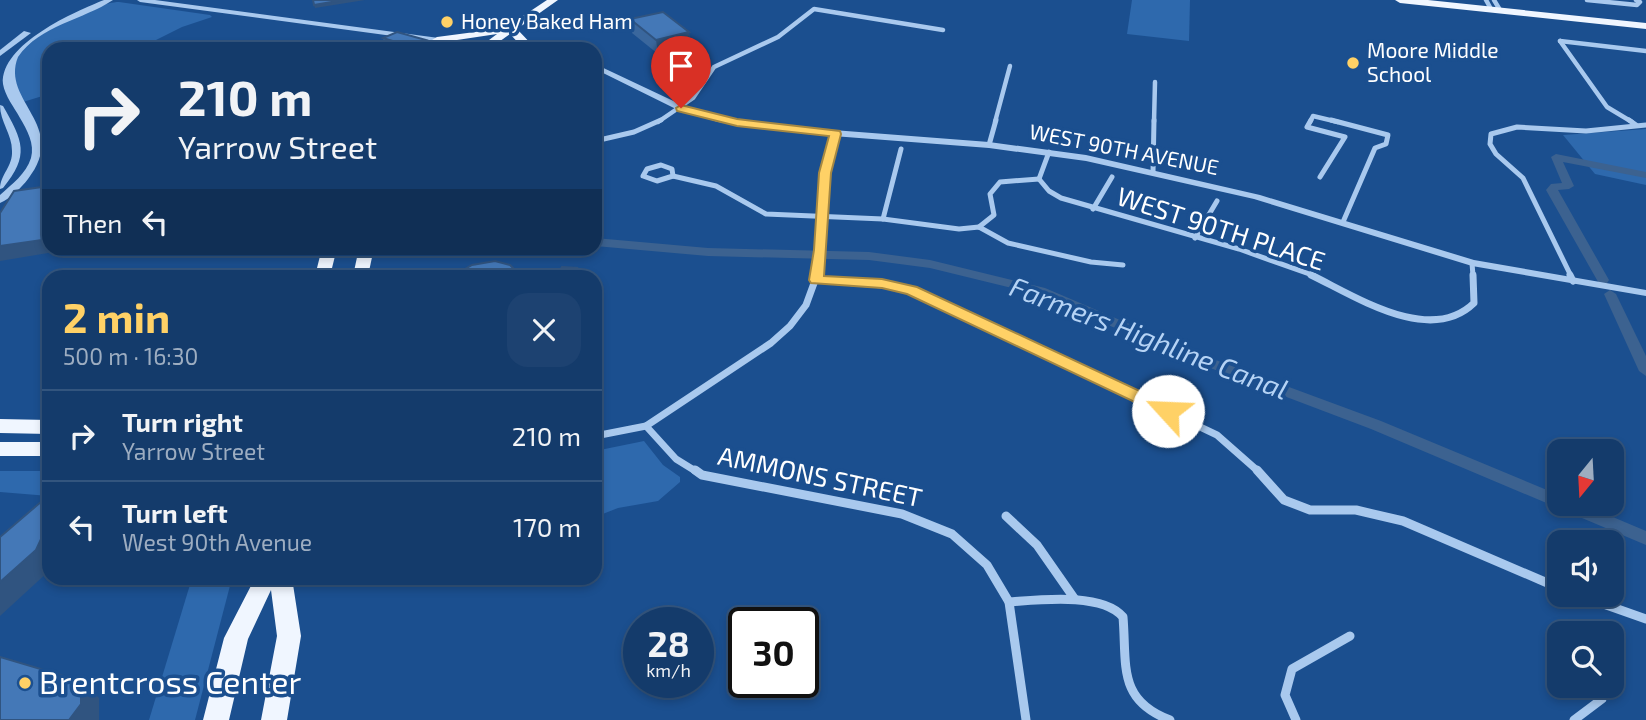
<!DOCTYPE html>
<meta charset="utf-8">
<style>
body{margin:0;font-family:"Exo 2",sans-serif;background:#1d4271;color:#f1f3f6;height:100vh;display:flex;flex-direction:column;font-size:26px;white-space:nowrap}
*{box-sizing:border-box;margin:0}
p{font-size:23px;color:#9dadc1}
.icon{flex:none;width:38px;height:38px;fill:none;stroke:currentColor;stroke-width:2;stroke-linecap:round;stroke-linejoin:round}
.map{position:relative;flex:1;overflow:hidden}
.panel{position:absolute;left:42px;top:270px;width:560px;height:315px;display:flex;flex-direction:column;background:#143b6b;border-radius:21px;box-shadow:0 4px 10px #0003,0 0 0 2px #33557e}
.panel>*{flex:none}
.banner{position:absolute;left:42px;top:42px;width:560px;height:214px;border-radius:21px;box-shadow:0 4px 10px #0003,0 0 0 2px #33557e;background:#143b6b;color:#f1f3f6;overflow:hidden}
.needle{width:46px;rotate:198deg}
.fabs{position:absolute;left:1547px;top:439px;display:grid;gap:14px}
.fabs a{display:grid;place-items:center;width:77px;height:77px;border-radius:14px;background:#143b6b;box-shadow:0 4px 10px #0003,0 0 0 2px #33557e;font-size:35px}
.speed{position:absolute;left:623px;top:607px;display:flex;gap:14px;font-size:35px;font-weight:700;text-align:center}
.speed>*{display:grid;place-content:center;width:91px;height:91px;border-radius:50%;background:#143b6b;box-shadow:0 4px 10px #0003,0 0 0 2px #33557e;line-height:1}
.speed small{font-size:18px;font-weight:400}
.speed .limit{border:4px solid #111;border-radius:10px;background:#fff;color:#111}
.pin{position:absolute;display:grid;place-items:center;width:60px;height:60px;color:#fff;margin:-72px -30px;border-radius:50% 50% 50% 0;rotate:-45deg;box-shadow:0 0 7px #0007}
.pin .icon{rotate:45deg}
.me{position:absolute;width:77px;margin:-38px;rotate:295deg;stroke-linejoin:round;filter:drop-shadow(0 0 5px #0008)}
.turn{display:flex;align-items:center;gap:24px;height:147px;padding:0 21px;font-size:32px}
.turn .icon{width:91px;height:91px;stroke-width:2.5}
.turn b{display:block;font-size:49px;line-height:60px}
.then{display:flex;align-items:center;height:66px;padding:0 21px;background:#0003;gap:14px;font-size:26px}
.round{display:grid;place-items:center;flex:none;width:74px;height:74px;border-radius:21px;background:#1d4271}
.head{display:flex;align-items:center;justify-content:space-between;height:119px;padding:0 21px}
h1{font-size:42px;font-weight:700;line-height:52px;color:#ffd166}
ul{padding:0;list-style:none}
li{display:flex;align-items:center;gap:21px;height:91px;padding:0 21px;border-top:2px solid #33557e}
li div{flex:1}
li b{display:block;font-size:26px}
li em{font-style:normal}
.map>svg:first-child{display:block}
.green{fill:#2e69ad}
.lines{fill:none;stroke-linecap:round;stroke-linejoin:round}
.canal{fill:#3c6290;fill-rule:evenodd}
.minor-far3{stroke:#a9c9ee;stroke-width:4.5}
.minor-far2{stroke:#a9c9ee;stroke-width:5}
.minor-far1{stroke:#a9c9ee;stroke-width:7}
.minor{stroke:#a9c9ee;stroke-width:9}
.tertiary{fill:#a9c9ee;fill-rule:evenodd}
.primary{fill:#f0f6ff;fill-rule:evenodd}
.wall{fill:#3a679d}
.shaded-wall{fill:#305480}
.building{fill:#4478b7;stroke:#305480;stroke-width:2}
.route{fill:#ffd166;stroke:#a68842;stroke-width:2}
.poi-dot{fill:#ffd166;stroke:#1b4f8f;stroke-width:2.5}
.labels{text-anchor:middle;stroke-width:7;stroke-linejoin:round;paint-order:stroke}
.far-poi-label{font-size:21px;fill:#fff;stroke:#1b4f8f;text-anchor:start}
.far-street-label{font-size:21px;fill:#fff;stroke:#1b4f8f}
.street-label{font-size:26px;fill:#fff;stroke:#1b4f8f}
.water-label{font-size:28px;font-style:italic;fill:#b5d3f5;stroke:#1b4f8f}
.near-poi-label{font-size:32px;fill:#fff;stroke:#1b4f8f;text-anchor:start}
</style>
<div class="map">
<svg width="1646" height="720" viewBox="0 0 1646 720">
<rect width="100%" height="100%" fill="#1b4f8f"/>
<g class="green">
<path d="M1132 0H1190L1189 41 1127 34Z"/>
<path d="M119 2 210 15 212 17 182 27 138 49H49V94L23 102 10 82C12 74 13 62 17 55 32 35 95 2 119 2Z"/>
<path d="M1646 129V185L1595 174 1563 135Z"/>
<path d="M644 441 663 465 680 477V482L658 501 618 508 595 517V451Z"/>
<path d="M0 471H49V496L0 492Z"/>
<path d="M192 578H232L195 720H149Z"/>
</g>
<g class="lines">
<g class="canal">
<path d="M1556 154 1646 172V178L1563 162 1574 186 1569 189 1558 190 1609 280 1607 283H1599L1597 280 1546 190 1551 184 1562 183 1551 157Z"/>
<path d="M595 238 708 248 869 252 930 260 1045 288 1202 355 1381 421 1559 495V504H1582L1646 531V545L1371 429 1192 361 1036 294 930 268 869 260 708 256 595 246Z"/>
<path d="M1610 290 1616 294 1646 356V376L1639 371 1604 294Z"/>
</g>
<g class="minor-far3">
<path d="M1486 0 1491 9"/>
<path d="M1494 0 1500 10"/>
<path d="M1587 0 1637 5 1640 2 1636 0"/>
<path d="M1560 41 1607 107 1632 122"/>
<path d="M1560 41 1646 51"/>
<path d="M658 122 693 98 714 67 778 37 814 9 943 30"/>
<path d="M995 122 1010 66"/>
<path d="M1154 122 1155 82"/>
<path d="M1310 122 1313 116 1338 122"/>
</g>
<g class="minor-far2">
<path d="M1311 120 1307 127 1345 137 1320 177"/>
<path d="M1331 120 1388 135 1386 144 1375 148 1343 222"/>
<path d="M1629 120 1636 125"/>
<path d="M595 141 634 132 661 120"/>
<path d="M989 145 996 120"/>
<path d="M661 165 672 169 673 176 657 181 643 176 647 169Z"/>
<path d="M1153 172 1154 120"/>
<path d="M673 176 716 186 766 214 883 219 959 229 979 227 1008 243 1091 262 1123 265"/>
<path d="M1039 179 1049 191 1061 198 1239 249 1315 276"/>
<path d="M1039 179 1049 152"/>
<path d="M1093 209 1112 177"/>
<path d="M883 219 901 149"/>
<path d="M979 227 994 215 990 194 1000 182 1039 179"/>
<path d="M1195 238 1217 201"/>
<path d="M1472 263 1473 276"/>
<path d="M817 276 822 241 825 173 835 134"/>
<path d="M1571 276 1523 178 1496 154 1490 144 1491 134 1517 127 1586 131 1646 125"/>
</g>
<g class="minor-far1">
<path d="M1311 275C1355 296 1430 346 1474 303L1473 275"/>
<path d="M1570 275 1573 281"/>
<path d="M816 280 897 286 925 296 1217 435 1259 472"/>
<path d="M646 426 676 459 697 472"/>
<path d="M595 436 646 426 771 343 790 326 806 305 817 275"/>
</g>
<g class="minor">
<path d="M695 470 702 475 902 514 952 534 987 565 1009 602 1026 720"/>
<path d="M1257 470 1284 500 1310 510H1356L1403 521 1559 588"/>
<path d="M1006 516 1037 545 1074 598"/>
<path d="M1578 595 1646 619"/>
<path d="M1009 602C1038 600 1102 592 1123 617 1127 665 1117 700 1170 720"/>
<path d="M1296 720 1285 695 1292 669 1350 636"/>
<path d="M1574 720 1602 699"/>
</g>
<g class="tertiary">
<path d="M104 0H113C83 20 40 25 18 57 0 101 70 126 28 179 21 188 11 198 0 203V195C12 184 26 174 31 158 35 144 27 130 20 118 14 107 5 96 3 84 0 44 76 11 104 0Z"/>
<path d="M137 0H155L506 47 510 49H489L140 2Z"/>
<path d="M24 31 31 33 0 56V50Z"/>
<path d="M595 64 684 106 719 117 807 128 989 142 1086 155 1260 195 1474 260 1646 290V296L1472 266 1254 199 1086 161 989 148 807 134 718 122 678 110 595 69Z"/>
<path d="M0 105 3 106C23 141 30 155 3 188L0 189C0 175 13 166 12 151 12 134 0 122 0 105Z"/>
</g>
<g class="primary">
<path d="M547 0H558L517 29 536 49H524L510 34 489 49H477L497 34 437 43 432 40 437 37 505 28Z"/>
<path d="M1395 0H1428L1646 23V29L1400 3Z"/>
<path d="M322 248H337L330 276H315Z"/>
<path d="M359 248H374L368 276H353Z"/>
<path d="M0 419 49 420V434L0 433Z"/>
<rect x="0" y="442" width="49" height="14"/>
<path d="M255 578H292L301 636 287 720H261L277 636 271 590 248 639 229 720H203L224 638Z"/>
</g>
</g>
<g class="wall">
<path d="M630 19 689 32 690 46 658 54 632 33Z"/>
<path d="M383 38 426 40 429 49H386Z"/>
<path d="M661 64 694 69 695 80 675 85 663 75Z"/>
</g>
<g class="shaded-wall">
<path d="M343 0H365L315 8 314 5Z"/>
<path d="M689 32 690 46 658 54 656 40Z"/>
<path d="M426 40 429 49H412V47Z"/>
<path d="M694 69 695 80 675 85 674 74Z"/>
<path d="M49 239V248H78L0 261V246Z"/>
<path d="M577 268 579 276H573Z"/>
<path d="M49 522V571L0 616V582Z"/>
<path d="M81 681 99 698V720H69Z"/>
</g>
<g class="building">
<path d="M313 0H343L314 5Z"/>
<path d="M663 12 689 32 656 40 630 19Z"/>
<path d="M397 32 426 40 412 47 383 38Z"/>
<path d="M681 59 694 69 674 74 661 64Z"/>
<path d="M49 186V239L0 246V213L14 191Z"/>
<path d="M495 261 510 265 521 276H531H448V275L453 276 472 265Z"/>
<path d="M562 267 577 268 573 276H556Z"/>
<path d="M42 501 49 502V522L36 550 0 582V537Z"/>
<path d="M0 657 81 681V704L69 720H0Z"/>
</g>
<path class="route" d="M681 105 737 119 840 131 841 134 831 173 824 276 882 279 917 287 1174 407 1177 411 1174 415H1162L907 294 882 288 811 283 809 280 814 250 819 173 829 136 737 126 677 111 676 108Z"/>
<g class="poi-dot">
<circle cx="447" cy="22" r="7"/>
<circle cx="1353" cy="63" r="7"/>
<circle cx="25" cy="683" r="7"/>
</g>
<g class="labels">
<g class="far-poi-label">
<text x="461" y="29">Honey Baked Ham</text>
<text x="1367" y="58">Moore Middle<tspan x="1367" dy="24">School</tspan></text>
</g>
<g class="far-street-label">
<text transform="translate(1124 150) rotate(11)" y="7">WEST 90TH AVENUE</text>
</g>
<g class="street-label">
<text transform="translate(1221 229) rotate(18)" y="9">WEST 90TH PLACE</text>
<text transform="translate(820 477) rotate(12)" y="9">AMMONS STREET</text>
</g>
<g class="water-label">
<text transform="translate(1149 338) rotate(21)" y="10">Farmers Highline Canal</text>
</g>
<g class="near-poi-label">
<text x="39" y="694">Brentcross Center</text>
</g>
</g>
</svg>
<div class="fabs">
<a><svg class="needle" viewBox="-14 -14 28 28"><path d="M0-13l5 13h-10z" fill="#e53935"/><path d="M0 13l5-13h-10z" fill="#9dadc1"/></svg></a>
<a><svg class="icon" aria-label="sound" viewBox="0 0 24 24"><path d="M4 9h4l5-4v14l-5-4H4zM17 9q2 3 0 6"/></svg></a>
<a><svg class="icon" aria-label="search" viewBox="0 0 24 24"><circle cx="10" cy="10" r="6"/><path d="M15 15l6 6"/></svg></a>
</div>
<div class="speed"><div>28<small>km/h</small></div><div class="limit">30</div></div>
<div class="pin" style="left:681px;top:108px;background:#d93025"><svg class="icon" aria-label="arrive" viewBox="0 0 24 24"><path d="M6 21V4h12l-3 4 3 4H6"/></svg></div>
<svg class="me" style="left:1168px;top:411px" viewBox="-20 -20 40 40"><circle r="19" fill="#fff"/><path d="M0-13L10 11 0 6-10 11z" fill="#ffd166"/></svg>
<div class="banner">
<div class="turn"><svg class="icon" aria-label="right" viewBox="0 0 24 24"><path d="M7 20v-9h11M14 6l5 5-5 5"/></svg><div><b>210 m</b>Yarrow Street</div></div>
<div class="then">Then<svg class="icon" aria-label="left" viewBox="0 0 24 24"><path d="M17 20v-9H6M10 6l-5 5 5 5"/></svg></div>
</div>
<section class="panel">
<div class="head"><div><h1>2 min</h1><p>500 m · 16:30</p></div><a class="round"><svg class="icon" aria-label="close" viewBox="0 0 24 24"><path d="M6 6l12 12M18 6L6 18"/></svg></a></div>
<ul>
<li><svg class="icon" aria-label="right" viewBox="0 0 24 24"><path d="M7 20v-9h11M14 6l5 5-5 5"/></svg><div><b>Turn right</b><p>Yarrow Street</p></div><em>210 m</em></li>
<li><svg class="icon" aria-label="left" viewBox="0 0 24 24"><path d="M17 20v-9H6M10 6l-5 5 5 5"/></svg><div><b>Turn left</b><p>West 90th Avenue</p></div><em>170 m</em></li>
</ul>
</section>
</div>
